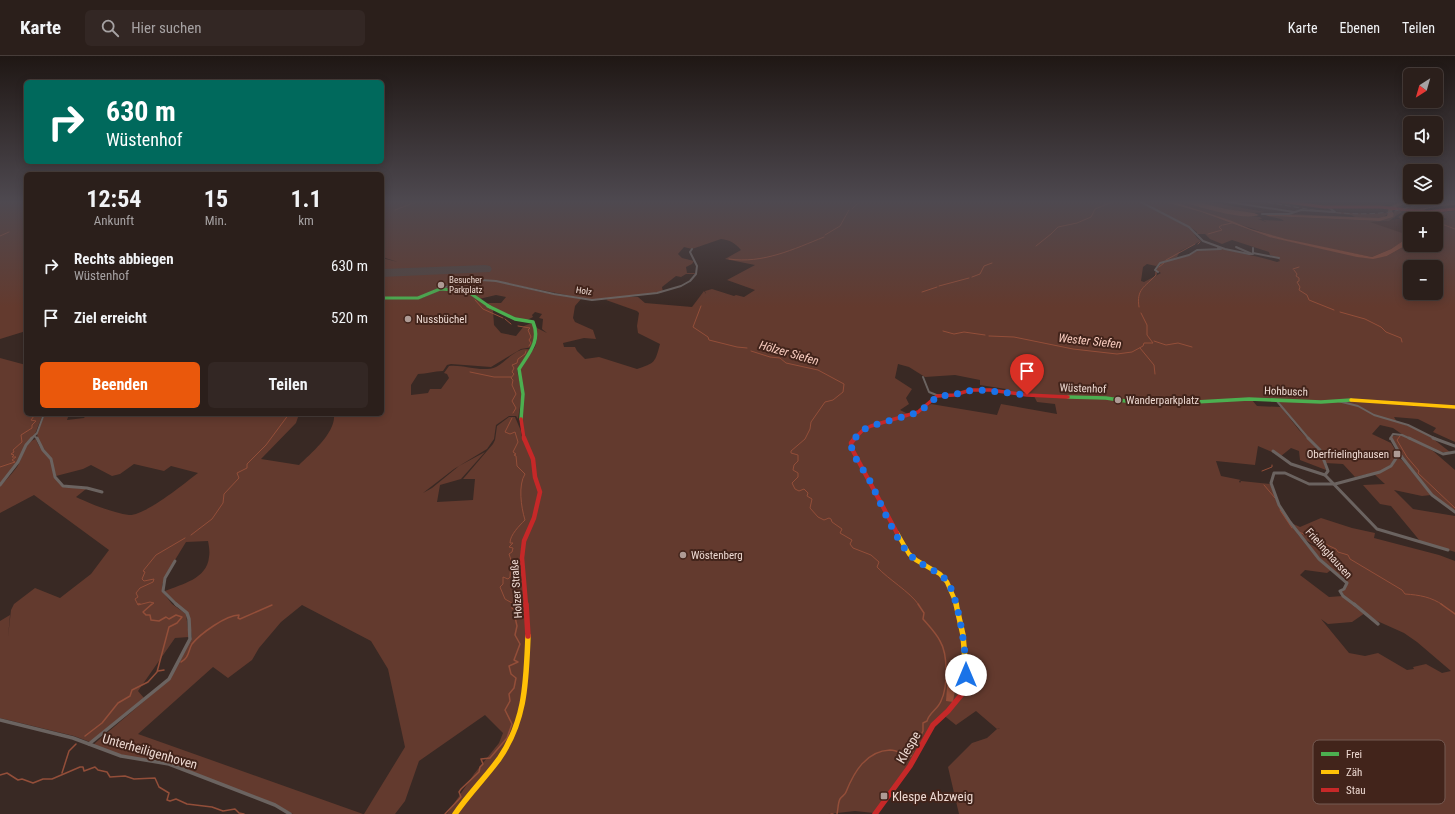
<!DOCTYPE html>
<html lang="de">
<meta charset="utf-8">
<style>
body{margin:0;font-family:"Roboto Condensed",sans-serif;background:#332724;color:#f1f3f6;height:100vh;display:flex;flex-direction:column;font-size:15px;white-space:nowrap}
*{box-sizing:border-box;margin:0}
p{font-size:13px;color:#a6a2a3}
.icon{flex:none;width:22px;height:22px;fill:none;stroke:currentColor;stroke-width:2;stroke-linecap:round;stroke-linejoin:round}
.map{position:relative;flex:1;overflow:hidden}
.drawer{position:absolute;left:24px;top:116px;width:360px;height:244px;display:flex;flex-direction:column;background:#2b1f1b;border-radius:6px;box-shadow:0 2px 10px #0003,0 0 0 1px #473d3a}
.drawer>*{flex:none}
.hud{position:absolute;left:24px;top:24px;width:360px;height:84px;border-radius:6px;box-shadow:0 2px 10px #0003,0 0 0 1px #473d3a;background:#00695c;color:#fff;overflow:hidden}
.needle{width:26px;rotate:217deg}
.tools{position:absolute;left:1403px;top:12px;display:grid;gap:8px}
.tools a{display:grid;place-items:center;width:40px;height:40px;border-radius:6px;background:#2b1f1b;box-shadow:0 2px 10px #0003,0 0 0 1px #473d3a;font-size:20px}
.pin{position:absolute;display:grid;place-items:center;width:34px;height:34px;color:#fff;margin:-41px -17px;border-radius:50% 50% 50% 0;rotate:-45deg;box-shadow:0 0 4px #0007}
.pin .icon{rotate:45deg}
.me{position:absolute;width:44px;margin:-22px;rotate:0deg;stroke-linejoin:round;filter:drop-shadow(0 0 3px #0008)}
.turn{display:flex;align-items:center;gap:14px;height:84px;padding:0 16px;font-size:18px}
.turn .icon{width:52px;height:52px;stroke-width:2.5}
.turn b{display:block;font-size:28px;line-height:34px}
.eta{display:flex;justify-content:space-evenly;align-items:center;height:68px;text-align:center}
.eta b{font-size:24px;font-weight:700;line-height:28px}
.primary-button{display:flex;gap:8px;margin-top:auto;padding:8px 16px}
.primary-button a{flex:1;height:46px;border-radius:6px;background:#ea580c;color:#fff;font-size:16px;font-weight:700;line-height:46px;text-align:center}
.primary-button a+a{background:#332724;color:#f1f3f6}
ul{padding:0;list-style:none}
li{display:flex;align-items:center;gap:12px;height:52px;padding:0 16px}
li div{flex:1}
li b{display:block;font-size:15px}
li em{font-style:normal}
header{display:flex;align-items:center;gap:24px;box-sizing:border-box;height:56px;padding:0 20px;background:#2b1f1b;border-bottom:1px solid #473d3a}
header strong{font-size:19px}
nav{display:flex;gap:22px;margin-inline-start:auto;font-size:14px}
.search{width:280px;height:36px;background:#332724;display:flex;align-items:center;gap:10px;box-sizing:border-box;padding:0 14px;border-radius:6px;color:#a6a2a3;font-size:15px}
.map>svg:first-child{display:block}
.built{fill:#4d2a20}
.green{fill:#633a2e;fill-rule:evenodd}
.water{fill:#934e39}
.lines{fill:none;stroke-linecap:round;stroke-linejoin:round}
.stream-far1{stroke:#934e39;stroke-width:1}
.stream{stroke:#934e39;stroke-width:1.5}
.runway{fill:#524440;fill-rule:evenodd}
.street-far2{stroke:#6b6360;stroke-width:2}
.street-far1{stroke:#6b6360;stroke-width:3}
.street{stroke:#6b6360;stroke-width:3.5}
.fast-far1{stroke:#4caf50;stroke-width:3}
.fast{stroke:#4caf50;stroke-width:3.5}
.slow-far2{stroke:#ffc107;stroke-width:3.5}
.slow-far1{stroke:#ffc107;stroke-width:4.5}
.slow{stroke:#ffc107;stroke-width:5.5}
.jam-far3{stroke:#c62828;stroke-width:3}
.jam-far2{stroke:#c62828;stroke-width:3.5}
.jam-far1{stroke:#c62828;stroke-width:4.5}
.jam{stroke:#c62828;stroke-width:5.5}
.rail{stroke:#6a605b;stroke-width:1;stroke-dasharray:5.5 3;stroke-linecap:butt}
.route{stroke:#1a73e8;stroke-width:7;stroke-dasharray:0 12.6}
.poi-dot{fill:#ae9b95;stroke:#42241b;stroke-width:1.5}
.labels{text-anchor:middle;stroke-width:4;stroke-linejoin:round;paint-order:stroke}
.far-poi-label{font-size:9px;fill:#edd9d2;stroke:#42241b;text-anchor:start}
.far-street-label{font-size:9px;fill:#edd9d2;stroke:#42241b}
.poi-label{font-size:11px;fill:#edd9d2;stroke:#42241b;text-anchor:start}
.street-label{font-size:11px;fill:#edd9d2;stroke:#42241b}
.water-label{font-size:12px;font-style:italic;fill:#fbcec1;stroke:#42241b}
.near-street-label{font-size:13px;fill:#edd9d2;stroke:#42241b}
.near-poi-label{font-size:13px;fill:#edd9d2;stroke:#42241b;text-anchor:start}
.key{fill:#42241b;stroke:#755a52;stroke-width:1}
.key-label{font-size:11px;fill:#edd9d2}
</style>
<header>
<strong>Karte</strong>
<div class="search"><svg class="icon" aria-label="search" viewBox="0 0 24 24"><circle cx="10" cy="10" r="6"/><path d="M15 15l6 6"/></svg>Hier suchen</div>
<nav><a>Karte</a><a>Ebenen</a><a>Teilen</a></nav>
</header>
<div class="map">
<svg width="1455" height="758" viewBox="0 0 1455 758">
<rect width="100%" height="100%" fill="#392924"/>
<path class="built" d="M1396 163H1400L1403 166 1405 171 1404 178 1371 168 1370 166H1383Z"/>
<g class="green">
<path d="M0 145H26V275L0 283Z"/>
<path d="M382 145H1138L1191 173 1197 182 1201 185 1180 195 1177 201 1162 207 1189 199 1199 194H1222L1217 191C1237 197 1258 200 1277 206L1280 205 1277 201 1270 199 1269 196 1232 184 1222 188 1210 183 1205 178H1197V176L1190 171 1140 145H1160L1201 156 1266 180 1366 202 1387 200 1410 187V189H1436V167L1447 163 1435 159 1439 157 1455 155V350L1424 349 1455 351V386L1433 376 1436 372 1418 363 1394 361 1397 366 1417 373 1432 382 1450 396C1432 398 1419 384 1403 379L1433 395 1455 414V456L1433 439 1396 393 1390 383 1391 380 1403 379 1393 372 1380 369 1372 378 1391 387 1399 400C1394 402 1394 405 1390 409 1381 417 1366 418 1355 421L1343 408 1325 407 1321 394 1300 374 1276 344 1249 343 1178 345 1196 346 1252 344 1257 350 1281 351 1299 374 1320 394 1326 414 1300 404 1299 395 1291 392 1281 400 1258 390 1255 409 1216 405 1221 420 1241 424 1239 425 1240 427 1241 425 1270 428C1283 461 1304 491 1331 514L1327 517 1305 514 1300 519 1329 541 1343 540 1365 557 1352 566 1328 568 1321 563 1349 597 1365 600 1378 597 1407 614 1414 613 1413 611 1426 608 1442 617 1451 615 1417 586 1404 577 1375 564 1344 540 1342 535 1347 530 1346 526 1321 503 1304 485 1333 500 1304 483 1291 467 1300 471 1321 462 1352 472 1375 477 1374 482 1439 499 1455 505V758H959L948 711 972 687 987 682 997 673 1008 669 997 673 976 655 956 669 942 658 932 667 917 692 913 706 874 757 855 755 828 758H457C470 734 493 716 507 693 529 658 527 611 527 571 527 561 528 548 525 538V602L521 644 512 678 499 702 455 758H447L474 718 499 687 503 677 485 659 419 705 405 745 395 758H364L405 691 388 613 371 585 302 549 281 566 259 592 252 604 228 622 213 611 138 678 363 758H293L276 749 170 707 121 700 97 691 94 688 170 623 192 581 188 557 174 547 165 535C182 528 207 523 209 501 210 496 209 490 208 485L186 486 167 517 162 529V535L172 548 186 558 189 581 175 582 138 635 144 642 90 686 74 680 0 662V565L10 559 8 581 11 554 14 548 35 532 60 542 91 518 109 494 34 439 0 457V430C6 424 12 418 17 411 23 402 24 386 36 383 38 391 44 395 49 402 55 412 51 420 63 431L86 433 76 441C91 448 113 457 129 459 145 460 185 427 198 417L171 410 164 415 134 408 120 418 112 420 91 409 83 413 56 420 51 402 39 386 37 378 45 358H69L67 364 84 362 87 358H299L296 367 261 403 299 409C311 397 336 377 334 358H382V242L408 243 393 262 408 243 422 242 440 234 464 235 469 236 493 254 494 269 501 277 516 280 524 270 532 267C536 274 537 283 533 291L521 293 491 311 451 308 447 309 443 315C434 315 427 318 418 318L411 329V339L428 337 430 333H441L449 322 447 318 444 317 449 310C463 308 482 317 496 311 506 306 518 289 531 294L517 314 522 338 518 363 516 360H509L496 369 494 383 487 393 454 413 423 437 432 432 459 410 485 396 461 423 440 429 437 446 473 444 475 423H463L493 388 495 384 497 370 509 361H515L521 375V380L523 379 522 357 524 338 520 312 535 291 537 282V272L547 277 542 273 543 263 539 262 542 258 535 256 532 259 533 261 527 264 516 262 486 248 489 247H501L506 241 496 239 479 243 469 235H451L443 233 457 225 419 241H382V202L398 206 382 201ZM721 183C730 184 735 187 741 194L725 203 755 209 727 224 755 234 744 241 736 239 734 240 712 233 705 235 706 238 704 235 692 251 645 247 638 241H623L663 236 662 231 676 220 681 221 686 218H695L696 217H687L686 211 692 208 694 205 682 202 678 198 684 191 692 193ZM1161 207 1156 214 1161 217 1144 226 1141 225 1143 211 1147 208 1156 210ZM1410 211H1436V237H1410ZM496 225 592 244 610 242 606 244 637 255 639 257 637 270 638 277 660 288C655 307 655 307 637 313L599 301 585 303 577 295 575 291H564L563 287 584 282 596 283 593 274 575 266 573 262 575 250 581 243 541 236ZM898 308 909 311 925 321 955 319 980 324V329L1006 333 1007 337 1034 340 1037 346 1055 348 1057 358 1001 348 997 359 931 348 914 359 880 368V367L910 359 900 354 909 348 906 342 912 333 895 322Z"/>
<path d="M1172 145H1179L1225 157 1260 161 1262 163H1258L1266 166 1263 164 1284 165 1281 163 1268 160 1380 165 1393 161 1394 155 1402 154 1403 155 1389 165 1370 166 1405 178V167L1398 161 1407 155H1413L1408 164 1410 177 1407 183 1391 193 1372 201 1300 187 1271 179Z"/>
<path d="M1194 145H1204L1265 156C1244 159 1216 151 1194 145Z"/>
<path d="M1429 145H1455V146L1414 154 1404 153Z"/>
<path d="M1337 156 1368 158 1388 157 1384 161 1371 163 1269 159 1270 157 1355 161 1351 159 1335 157Z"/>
<path d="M0 302 26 309V358H43L35 378 27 386 15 409 0 428Z"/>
<path d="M1398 402 1402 404 1431 439 1422 440 1394 434 1413 453 1455 460V496L1420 485 1391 450 1380 448 1363 429 1385 428 1374 418 1391 410Z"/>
</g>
<g class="water">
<path d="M1160 145H1172L1232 165 1251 173 1286 183 1372 201 1391 193 1406 183 1410 177 1408 164 1414 154 1455 146V149C1442 150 1420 150 1414 163H1410V187L1387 200 1373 203 1357 201 1269 181 1201 156Z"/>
<path d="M1179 145H1194L1226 153 1254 157 1259 159C1242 165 1197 150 1179 145Z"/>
<path d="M1402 145H1411L1395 152 1392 155 1394 158 1393 161 1380 165 1268 160 1263 158 1378 162 1387 160 1389 151Z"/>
<path d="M948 618H951L955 634 953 646 946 645Z"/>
</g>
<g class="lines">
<g class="stream-far1">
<path d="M852 153 860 145"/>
<path d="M395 154 419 145"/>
<path d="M1439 167 1455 173"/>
<path d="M1223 169 1232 167"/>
<path d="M1051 178 1058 171 1077 167 1091 161 1095 153 1115 145"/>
<path d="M1208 178 1222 174 1219 171 1222 169"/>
<path d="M825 179 840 170 849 154"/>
<path d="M0 180 9 176"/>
<path d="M1198 188 1200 186"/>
<path d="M1036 190 1051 178"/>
<path d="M729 203C763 208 794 193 824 181"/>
<path d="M1166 204 1195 188"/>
<path d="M1159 211 1164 207"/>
<path d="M1293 213 1299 211"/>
<path d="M1294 214 1297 218 1296 220 1299 222V225L1297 226 1300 231 1299 234 1307 239 1309 244 1334 254"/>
<path d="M972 221 980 218 984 210 992 207"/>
<path d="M939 230 969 222"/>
<path d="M922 236 937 231"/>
<path d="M475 244 483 253 503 262"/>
<path d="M701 250 693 271 708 281 709 284 737 291 747 292"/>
<path d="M1139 251C1136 233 1145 231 1156 219V216"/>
<path d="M1340 256 1365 263 1381 271 1386 276 1401 282 1402 286"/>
<path d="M505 263 511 268"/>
<path d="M518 270 530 272 528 274 531 281 529 284 531 287 529 290"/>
<path d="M943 275 954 278 964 276 985 279"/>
<path d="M989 280 1014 281 1073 293 1117 298 1132 296 1143 290 1144 287H1153L1147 279V269L1141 257"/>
<path d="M1154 285 1166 289 1178 287 1192 291"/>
<path d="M1140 292 1154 309 1155 318"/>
<path d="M751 295 770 301 780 302 786 307 818 314 844 328 843 336 833 344 825 346 811 366 810 373 805 383 791 395V397L798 399V405L794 409 793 414 798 417V421L792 427 795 433 799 435 804 433 808 437 807 440 812 443 810 452 818 461 824 464 829 462 831 463 832 466 842 473 840 477 852 484 850 488 853 492 871 499 879 506 877 511C889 524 909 535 919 549"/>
<path d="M470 316 494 321H511"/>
<path d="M513 357 516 352 512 345 516 338 512 329 513 324 511 322 514 318 512 316 514 312 512 309 517 307 518 303 525 298 526 295"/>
<path d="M512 362 505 376 510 378 515 376 518 386 513 396 516 398 514 399 516 400 517 410 525 418C518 429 521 451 525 464 519 470 510 479 510 487H513L509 491 513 492 512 496 509 498 511 504 510 521 508 523 503 521V528L500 531 505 543 512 547V549"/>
<path d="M1400 380 1397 384 1407 401 1419 415 1418 417 1455 452"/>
<path d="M0 411 15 406 12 404 16 401H12L14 399 11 398 14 396 13 394 22 386 21 379 32 372V369L36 365 31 364 34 360 32 358"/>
<path d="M1262 415 1272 411V409"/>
<path d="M1264 429 1275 442"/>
<path d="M1280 454 1292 472"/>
<path d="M1299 476 1336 493 1338 496 1348 499 1350 503 1402 534 1405 538C1420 539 1431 541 1443 549"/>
<path d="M191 479 212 463 223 447 224 438 239 422 237 417 247 412V408L266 389 289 358"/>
<path d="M151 549 154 547 150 546 138 549 135 543 138 541 136 537 140 532 153 526 154 523 144 525 142 523 145 516 143 515 156 499 185 482"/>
</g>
<g class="stream">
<path d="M138 548H140"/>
<path d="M918 548 924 557 923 563C929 570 936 577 940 585 948 598 948 631 941 645 938 653 929 657 927 665L923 667V675L921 679"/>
<path d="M1441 548 1455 558"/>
<path d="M181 606C189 602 188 595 192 588 200 578 226 559 239 559L238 562 240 563 272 549"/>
<path d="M158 615 164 614"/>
<path d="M85 680 102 667 118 647 130 640 132 634 148 626 157 616 169 571 177 567 182 561 176 559 169 563 166 561 159 565 151 564 150 559H146L143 556 152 548"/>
<path d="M62 717 69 695 76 688"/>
<path d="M0 719 7 717 18 724 22 723 33 727 43 723H52L80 711H83L84 715 95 711 98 714 107 716 110 721 125 720 134 723 155 722 159 731 169 737 167 744 170 745 176 743 187 748 212 751 223 755 235 753 239 757 244 758"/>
<path d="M445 758 461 741 459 736 461 733 479 716 480 711 483 708 481 703 490 702 507 682 512 668 505 654 510 645 509 638 514 632 516 622 511 618 509 610 518 606 514 604 520 588 515 579 517 570 515 561 518 556 512 552V548"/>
<path d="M831 758H833"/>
<path d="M837 758C838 754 838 746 840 743 842 740 845 739 846 736 854 716 866 695 890 694 898 694 903 699 911 700L914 692 916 683"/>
</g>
<path class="runway" d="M485 209 490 210 492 213 490 216 382 221V213Z"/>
<g class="street-far2">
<path d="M1139 145 1189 171 1203 185 1225 193 1249 198H1253V192"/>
<path d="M1222 145 1294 156"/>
<path d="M1262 158H1289L1301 154 1335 156 1328 151"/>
<path d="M1236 191 1252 198"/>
<path d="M1253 197 1279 202"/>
<path d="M1158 216 1155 214 1160 207 1189 199 1197 194 1221 193 1218 192"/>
<path d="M440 233 461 226 481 224 496 225 554 238 592 244 657 237 681 230 690 225 696 218 697 210 690 196 692 193"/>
<path d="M923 321 929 336 939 340"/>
<path d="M1276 344 1309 383"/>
<path d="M1338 345 1358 350 1374 359 1408 369 1436 383"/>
<path d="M34 380 38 383"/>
<path d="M31 383 37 377 44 358"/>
<path d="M1390 383 1393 378 1402 379 1411 383"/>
</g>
<g class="street-far1">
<path d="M37 382 43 394 51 403 55 421 63 430 87 432 102 436"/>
<path d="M1308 382 1320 394 1328 415 1325 419 1377 473 1448 494"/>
<path d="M1391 382 1401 400 1432 439 1455 456"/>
<path d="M1409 382 1443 398 1455 396"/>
<path d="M1433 382 1455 390"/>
<path d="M1273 395 1291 408 1325 419"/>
<path d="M0 429 18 406 26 389 32 382"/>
<path d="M175 505 165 522 163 535 177 549"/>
<path d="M1355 549 1343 540 1340 535 1344 533 1347 527 1319 503 1290 466 1279 449 1271 427 1274 417H1285L1309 428H1335L1380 416 1391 410 1397 401 1401 400"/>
</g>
<g class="street">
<path d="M1354 548 1378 568"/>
<path d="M0 664 73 682 121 700 169 708 275 749 290 758"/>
<path d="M89 688 169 623 190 583 189 563 187 557 176 548"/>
</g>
<path class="fast-far1" d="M382 242H418L440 233 467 235 490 251"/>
<g class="fast">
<path d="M488 250 515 263 533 266C541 285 529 297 519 313L523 338 521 363"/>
<path d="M1068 341 1106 342 1132 346 1164 344 1196 346 1249 343 1321 346 1351 344"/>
</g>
<path class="slow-far2" d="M1351 344 1455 351"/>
<path class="slow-far1" d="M897 477 909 498 916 504 940 518 947 526 957 549"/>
<g class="slow">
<path d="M956 548 963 579 966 616"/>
<path d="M455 758C468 739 485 722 499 703 526 664 526 625 528 580"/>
</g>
<path class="jam-far3" d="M1280 145 1324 151H1380L1427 156 1455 153"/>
<g class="jam-far2">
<path d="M521 363 524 383"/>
<path d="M854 383 863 374 871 370 918 356 937 340 954 339 971 334H990L1027 339 1068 341"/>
</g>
<g class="jam-far1">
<path d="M524 382 533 403 535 421 540 436 534 462 524 485 522 502 526 549"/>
<path d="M855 382 851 387 852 393 897 477"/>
</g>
<g class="jam">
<path d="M526 548 528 580"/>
<path d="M875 758 910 710 933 669 948 655 962 638 966 616"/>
</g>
<path class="rail" d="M1260 145C1302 152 1346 162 1389 156 1403 154 1415 149 1428 145"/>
</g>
<linearGradient id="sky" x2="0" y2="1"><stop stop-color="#1f1714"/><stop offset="0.58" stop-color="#4e4950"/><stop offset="1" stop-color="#4e4950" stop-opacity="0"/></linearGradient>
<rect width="1455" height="251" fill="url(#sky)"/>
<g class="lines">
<path class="route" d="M966 619C967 600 958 537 946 524 936 513 919 509 909 498 893 479 881 447 870 425 864 413 852 402 851 387L860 376 868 371 916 357 924 352 938 340 954 339 966 335 981 334 1027 339"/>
</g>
<g class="poi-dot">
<circle cx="441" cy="229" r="4"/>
<circle cx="408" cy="263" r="4"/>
<circle cx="1118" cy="344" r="4"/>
<rect x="1393" y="394" width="8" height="8" rx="2"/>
<circle cx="683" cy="499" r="4"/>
<rect x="880" y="736" width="8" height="8" rx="2"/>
</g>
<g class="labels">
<g class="far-poi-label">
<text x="449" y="227">Besucher<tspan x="449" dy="10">Parkplatz</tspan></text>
</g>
<g class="far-street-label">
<text transform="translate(584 235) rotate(9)" y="3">Holz</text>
</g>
<g class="poi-label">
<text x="416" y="267">Nussbüchel</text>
<text x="1126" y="348">Wanderparkplatz</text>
<text x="1389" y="402" text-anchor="end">Oberfrielinghausen</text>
<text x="691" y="503">Wöstenberg</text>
</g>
<g class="street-label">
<text transform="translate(1083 332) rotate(2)" y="4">Wüstenhof</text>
<text transform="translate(1286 335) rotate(2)" y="4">Hohbusch</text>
<text transform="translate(1329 497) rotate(48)" y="4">Frielinghausen</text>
<text transform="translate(516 533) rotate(-94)" y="4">Holzer Straße</text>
</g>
<g class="water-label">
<text transform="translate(1090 285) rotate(6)" y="4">Wester Siefen</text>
<text transform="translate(789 297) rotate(16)" y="4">Hölzer Siefen</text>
</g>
<g class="near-street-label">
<text transform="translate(908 691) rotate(-59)" y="5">Klespe</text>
<text transform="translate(150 695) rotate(16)" y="5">Unterheiligenhoven</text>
</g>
<g class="near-poi-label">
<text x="892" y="745">Klespe Abzweig</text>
</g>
</g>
<rect x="1313" y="684" width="132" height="64" rx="6" class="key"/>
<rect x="1321" y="696" width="18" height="4" fill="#4caf50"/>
<rect x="1321" y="714" width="18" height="4" fill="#ffc107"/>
<rect x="1321" y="732" width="18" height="4" fill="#c62828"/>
<g class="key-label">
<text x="1346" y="702">Frei</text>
<text x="1346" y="720">Zäh</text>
<text x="1346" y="738">Stau</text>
</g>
</svg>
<div class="tools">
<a><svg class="needle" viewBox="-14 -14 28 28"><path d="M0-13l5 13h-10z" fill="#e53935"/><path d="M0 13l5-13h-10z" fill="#a6a2a3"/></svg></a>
<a><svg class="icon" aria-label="sound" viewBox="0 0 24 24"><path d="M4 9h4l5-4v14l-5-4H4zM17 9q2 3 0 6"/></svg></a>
<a><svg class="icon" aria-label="layers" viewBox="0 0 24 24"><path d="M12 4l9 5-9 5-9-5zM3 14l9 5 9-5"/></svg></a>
<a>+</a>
<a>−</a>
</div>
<div class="pin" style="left:1027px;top:339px;background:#d93025"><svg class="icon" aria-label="arrive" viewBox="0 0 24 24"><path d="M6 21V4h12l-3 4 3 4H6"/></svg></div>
<svg class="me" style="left:966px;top:619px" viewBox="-20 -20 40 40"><circle r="19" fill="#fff"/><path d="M0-13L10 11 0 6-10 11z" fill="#1a73e8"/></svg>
<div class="hud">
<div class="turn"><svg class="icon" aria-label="right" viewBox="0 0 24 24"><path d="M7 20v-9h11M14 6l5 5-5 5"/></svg><div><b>630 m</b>Wüstenhof</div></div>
</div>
<section class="drawer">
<div class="eta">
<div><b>12:54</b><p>Ankunft</p></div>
<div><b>15</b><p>Min.</p></div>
<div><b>1.1</b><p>km</p></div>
</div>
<ul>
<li><svg class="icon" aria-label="right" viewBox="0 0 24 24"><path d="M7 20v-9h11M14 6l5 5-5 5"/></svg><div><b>Rechts abbiegen</b><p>Wüstenhof</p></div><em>630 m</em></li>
<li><svg class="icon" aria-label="arrive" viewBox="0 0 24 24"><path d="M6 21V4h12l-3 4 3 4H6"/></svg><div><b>Ziel erreicht</b></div><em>520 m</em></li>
</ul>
<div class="primary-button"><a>Beenden</a><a>Teilen</a></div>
</section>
</div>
